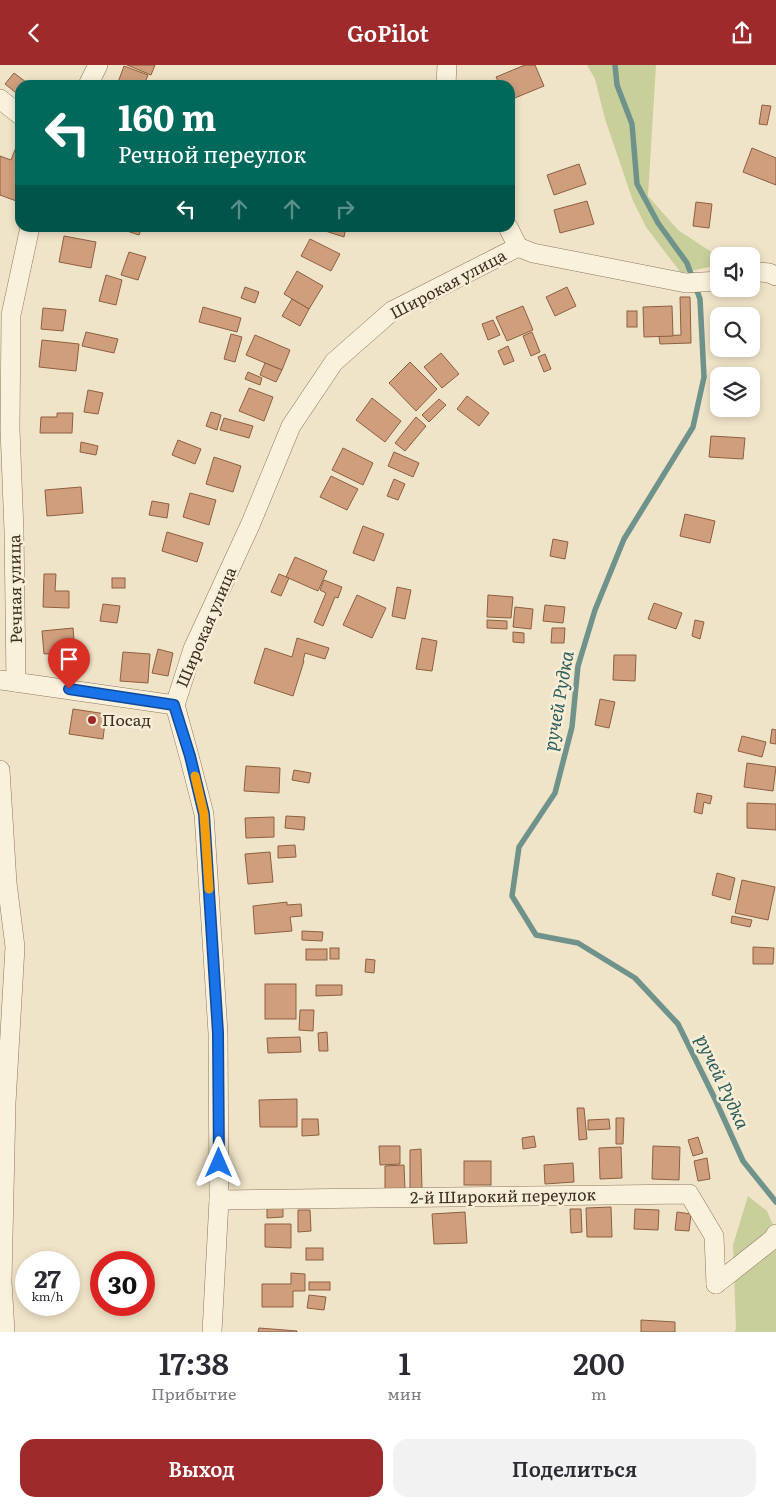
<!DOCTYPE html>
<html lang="ru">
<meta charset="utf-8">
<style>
body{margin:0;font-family:Literata,serif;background:#f2f2f3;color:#2b2b33;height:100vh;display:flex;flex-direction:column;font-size:19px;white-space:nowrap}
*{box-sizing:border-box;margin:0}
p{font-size:16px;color:#7c7c81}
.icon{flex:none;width:28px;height:28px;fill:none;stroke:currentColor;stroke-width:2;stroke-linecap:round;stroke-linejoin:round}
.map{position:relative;height:1267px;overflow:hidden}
.sheet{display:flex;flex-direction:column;background:#fff;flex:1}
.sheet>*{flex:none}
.hud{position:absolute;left:15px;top:15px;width:500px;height:152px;border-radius:15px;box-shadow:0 2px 8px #0003;background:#00695c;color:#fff;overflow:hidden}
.controls{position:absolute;left:710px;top:182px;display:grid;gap:10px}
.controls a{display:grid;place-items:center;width:50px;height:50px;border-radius:10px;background:#fff;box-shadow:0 2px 8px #0003;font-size:25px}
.speed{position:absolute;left:15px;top:1186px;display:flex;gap:10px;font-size:25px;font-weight:700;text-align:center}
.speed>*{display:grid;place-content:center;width:65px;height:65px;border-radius:50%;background:#fff;box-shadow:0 2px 8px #0003;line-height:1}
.speed small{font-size:12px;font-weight:400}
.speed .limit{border:8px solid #d22;background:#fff;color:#111}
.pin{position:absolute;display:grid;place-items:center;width:42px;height:42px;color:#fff;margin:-51px -21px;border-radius:50% 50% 50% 0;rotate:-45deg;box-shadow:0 0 5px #0007}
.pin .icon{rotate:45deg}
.me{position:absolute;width:55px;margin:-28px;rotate:0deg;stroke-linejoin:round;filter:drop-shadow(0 0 4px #0008)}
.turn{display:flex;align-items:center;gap:18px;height:105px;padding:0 20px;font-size:22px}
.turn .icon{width:65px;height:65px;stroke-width:2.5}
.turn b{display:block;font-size:35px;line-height:42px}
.lanes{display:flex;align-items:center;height:48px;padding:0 20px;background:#0003;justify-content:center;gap:25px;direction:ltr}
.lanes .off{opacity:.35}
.eta{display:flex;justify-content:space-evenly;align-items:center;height:85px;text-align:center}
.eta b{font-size:30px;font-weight:600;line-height:35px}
.primary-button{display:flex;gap:10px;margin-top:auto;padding:10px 20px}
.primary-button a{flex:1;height:58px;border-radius:15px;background:#9e2a2b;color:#fff;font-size:20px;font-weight:600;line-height:58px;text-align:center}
.primary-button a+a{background:#f2f2f3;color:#2b2b33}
header{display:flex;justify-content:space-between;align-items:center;height:65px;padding:0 20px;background:#9e2a2b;color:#fff;font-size:22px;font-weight:600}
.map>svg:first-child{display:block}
.green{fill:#c9cf9b}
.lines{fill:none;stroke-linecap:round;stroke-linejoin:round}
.stream{stroke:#6f938a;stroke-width:5.5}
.building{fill:#cf9f7d;stroke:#8d5f41}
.minor-casing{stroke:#8d765c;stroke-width:20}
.minor{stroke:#faf1dc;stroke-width:19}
.route-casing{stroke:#114b97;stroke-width:12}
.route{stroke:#1a73e8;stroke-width:9}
.slow{stroke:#f59e0b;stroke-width:9}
.poi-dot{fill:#9e2a2b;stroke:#f7eed8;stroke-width:2}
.labels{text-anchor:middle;stroke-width:5;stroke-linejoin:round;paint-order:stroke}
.street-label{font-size:16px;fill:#3d2e20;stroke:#f7eed8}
.poi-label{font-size:16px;fill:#3d2e20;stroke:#f7eed8;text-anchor:start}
.water-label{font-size:18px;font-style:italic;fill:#2f5d5a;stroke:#f7eed8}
</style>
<header><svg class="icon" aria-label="back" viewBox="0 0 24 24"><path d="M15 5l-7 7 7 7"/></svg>GoPilot<svg class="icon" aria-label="share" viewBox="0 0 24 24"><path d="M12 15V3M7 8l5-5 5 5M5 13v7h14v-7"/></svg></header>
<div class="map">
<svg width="776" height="1267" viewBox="0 0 776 1267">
<rect width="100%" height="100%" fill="#f0e4c8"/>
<g class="green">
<path d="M587 0H656L648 131 678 165 719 192V200L681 208 646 162 633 136 605 54 595 14Z"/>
<path d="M748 1131 767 1146 776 1167V1267H735L736 1263 733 1180Z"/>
</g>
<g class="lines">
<path class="stream" d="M615 0 617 20 632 59 637 119 658 158 687 198 700 234 704 312 693 362 624 474 595 545 578 601 572 662 555 728 519 782 512 831 536 870 578 878 635 913 678 959 715 1034 743 1096 776 1137"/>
</g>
<g class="building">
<path d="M127 0H155L151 10Z"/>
<path d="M525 0H535L544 21 510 35V20H500L496 12Z"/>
<path d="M124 1 148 10 144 20H117Z"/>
<path d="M14 8 30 20H20V31L5 19Z"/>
<path d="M762 40 771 41 767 60 759 59Z"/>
<path d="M18 77H20V100L18 99 15 108 20 110 19 137 0 130V91L11 95Z"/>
<path d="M752 83 776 93V120L743 107Z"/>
<path d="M579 99 586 119 554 130 547 110Z"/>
<path d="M587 136 594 159 560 168 554 145Z"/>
<path d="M696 137 712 139 709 163 693 161Z"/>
<path d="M115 162H142L139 170Z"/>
<path d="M313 162H346L344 172Z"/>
<path d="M64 171 96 177 91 203 59 197Z"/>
<path d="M310 174 340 189 331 206 301 191Z"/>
<path d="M129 187 146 192 138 215 121 210Z"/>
<path d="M297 206 323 221 309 244 284 229Z"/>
<path d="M106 210 122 215 116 240 99 236Z"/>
<path d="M245 222 259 227 255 238 241 233Z"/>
<path d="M567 222 576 241 555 251 546 232Z"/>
<path d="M680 232H690L691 278 660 279 659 271 681 270Z"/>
<path d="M292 234 309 244 300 261 282 251Z"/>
<path d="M523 241 533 265 507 276 496 252Z"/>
<path d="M672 241 673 271 644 272 643 242Z"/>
<path d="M203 242 241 253 237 267 199 257Z"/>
<path d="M43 243 66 245 63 266 41 264Z"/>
<rect x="627" y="246" width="10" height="16"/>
<path d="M493 255 500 270 488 275 482 259Z"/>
<path d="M86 267 118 274 114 288 82 281Z"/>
<path d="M532 267 540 287 531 291 523 271Z"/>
<path d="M231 269 242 272 235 297 224 294Z"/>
<path d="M255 270 290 285 282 305 246 290Z"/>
<path d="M42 275 79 279 76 306 39 302Z"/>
<path d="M508 281 514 296 504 300 498 286Z"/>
<path d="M441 288 459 309 442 323 424 302Z"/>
<path d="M545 289 551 304 544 307 538 292Z"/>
<path d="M410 297 437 324 416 346 389 318Z"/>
<path d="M265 298 282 305 276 317 260 310Z"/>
<path d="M248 307 262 313 260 320 245 314Z"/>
<path d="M249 323 273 332 264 356 239 346Z"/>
<path d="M88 325 103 328 98 349 84 347Z"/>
<path d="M467 331 489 348 479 361 457 344Z"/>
<path d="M372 333 401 356 385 377 356 355Z"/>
<path d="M439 334 446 340 429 357 422 350Z"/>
<path d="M211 347 221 350 217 365 206 361Z"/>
<path d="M57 348H73L72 368H40L41 352H57Z"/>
<path d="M416 352 426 361 405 386 395 378Z"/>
<path d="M224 353 253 361 249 373 220 365Z"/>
<path d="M711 371 745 373 743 394 709 392Z"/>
<path d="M178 375 201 384 195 399 172 390Z"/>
<path d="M81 377 98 381 96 390 80 387Z"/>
<path d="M343 383 373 398 363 420 332 405Z"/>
<path d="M394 387 419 398 413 412 388 401Z"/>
<path d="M214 392 241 401 233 427 206 419Z"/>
<path d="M331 411 358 424 347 445 320 432Z"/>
<path d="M394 414 405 419 398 435 387 431Z"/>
<path d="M81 422 83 448 47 451 45 425Z"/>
<path d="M190 428 216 435 209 460 183 452Z"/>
<path d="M152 436 169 439 167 453 149 450Z"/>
<path d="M685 449 715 456 710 478 680 471Z"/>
<path d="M363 461 384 469 374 496 353 488Z"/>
<path d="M167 467 203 478 197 497 162 486Z"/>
<path d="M553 474 568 477 565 494 550 491Z"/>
<path d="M295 492 327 506 318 526 286 512Z"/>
<path d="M44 509H56L55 526H69V543L43 542Z"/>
<path d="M279 509 289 513 281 531 271 527Z"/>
<rect x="112" y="513" width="13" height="10"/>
<path d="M324 515 342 522 338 533 335 532 323 561 314 557 326 528 320 525Z"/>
<path d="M397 522 411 525 405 554 392 551Z"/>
<path d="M357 530 386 543 372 573 343 560Z"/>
<path d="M488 530 513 532 511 553 487 552Z"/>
<path d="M654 538 682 548 676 564 648 554Z"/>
<path d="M103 539 120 541 117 558 100 556Z"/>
<path d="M545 540 565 542 563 558 543 556Z"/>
<path d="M515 542 533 544 531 564 513 562Z"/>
<path d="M487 555 507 556V564L487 563Z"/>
<path d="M695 555 704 557 700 574 692 571Z"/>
<path d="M73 563 75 587 44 589 42 566Z"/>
<path d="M552 563H565L564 578H551Z"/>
<path d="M513 567 524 568V578L513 577Z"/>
<path d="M297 573 329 583 325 594 305 588 303 596H304L293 631 254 618 265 583 292 592Z"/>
<path d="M422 573 437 576 432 606 416 604Z"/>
<path d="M158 584 173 588 168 611 152 608Z"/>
<path d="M123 587 150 589 148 618 120 616Z"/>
<path d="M614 590H636L635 616 613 615Z"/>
<path d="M600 634 615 637 609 663 595 660Z"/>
<path d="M73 644 106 649 103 674 69 669Z"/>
<path d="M772 664 776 665V679L770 678Z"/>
<path d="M742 671 766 677 762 692 738 686Z"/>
<path d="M747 698 776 702 773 726 744 722Z"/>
<path d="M246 701 280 703 279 728 244 726Z"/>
<path d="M294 705 311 708 309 718 292 715Z"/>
<path d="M697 728 712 731 710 739 704 737 702 749 694 747Z"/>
<path d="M747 738 776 739V765L747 763Z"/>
<path d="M286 751 305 752 304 765 285 763Z"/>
<path d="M274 752V772L246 773 245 753Z"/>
<path d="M295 780 296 792 278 793V781Z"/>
<path d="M270 787 273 817 248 819 245 789Z"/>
<path d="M717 808 735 813 730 835 712 830Z"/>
<path d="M742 815 775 822 768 855 735 848Z"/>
<path d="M287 837V840L301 839 302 851 290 852 292 866 255 869 253 841Z"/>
<path d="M732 851 752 855 750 862 731 858Z"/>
<path d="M302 866 323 867 322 876 302 875Z"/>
<path d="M753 882 774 883 773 899H753Z"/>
<rect x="330" y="883" width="9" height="11"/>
<rect x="306" y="884" width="21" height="11"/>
<path d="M366 894 375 895 374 908 365 907Z"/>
<rect x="265" y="919" width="31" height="35"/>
<path d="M316 920H342V930L316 931Z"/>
<path d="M300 945H314L313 966 299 965Z"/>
<path d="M327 967 328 986H319L318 968Z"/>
<path d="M300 972 301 987 268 988 267 973Z"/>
<path d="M297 1034V1062H260L259 1035Z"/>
<path d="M577 1043H584L587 1074 579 1075Z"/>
<path d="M616 1053H624L623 1079H616Z"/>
<path d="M302 1054H318L319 1070 302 1071Z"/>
<path d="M609 1054 610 1064 588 1065V1055Z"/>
<path d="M534 1071 536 1082 523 1084 522 1073Z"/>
<path d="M698 1072 703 1088 693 1091 688 1075Z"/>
<path d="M379 1081H400V1099L380 1100Z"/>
<path d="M653 1081 680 1082 679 1115 652 1114Z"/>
<path d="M621 1082 622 1113 600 1114 599 1083Z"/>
<path d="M421 1084 422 1125H410V1085Z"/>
<path d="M707 1093 710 1114 698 1116 694 1096Z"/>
<rect x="464" y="1096" width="27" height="24"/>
<path d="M573 1098 574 1117 545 1119 544 1100Z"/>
<path d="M404 1100 405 1124 385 1125V1101Z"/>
<path d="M267 1141H283V1152L267 1153Z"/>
<path d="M611 1142 612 1172H587L586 1143Z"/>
<path d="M570 1144H581L582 1167 571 1168Z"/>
<path d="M635 1144 659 1145 658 1165 634 1164Z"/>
<path d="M298 1145H310L311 1166 298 1167Z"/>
<path d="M465 1147 467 1178 434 1179 432 1149Z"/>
<path d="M677 1147 691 1149 689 1166 675 1165Z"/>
<path d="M265 1159H291V1183L265 1182Z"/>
<rect x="306" y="1183" width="17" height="12"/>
<path d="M291 1208 305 1209V1226H293V1242H262V1219H291Z"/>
<rect x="309" y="1217" width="21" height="8"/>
<path d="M309 1230 326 1232 324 1245 307 1243Z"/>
<path d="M641 1255 675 1257V1267H641Z"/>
<path d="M259 1263 297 1266V1267H258Z"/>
</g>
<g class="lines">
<defs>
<g id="minor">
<path d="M88 20 98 0"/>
<path d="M446 20 447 0"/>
<path d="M0 34 20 50"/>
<path d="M518 182 533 188 686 218 719 216"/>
<path d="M751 206 769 208 776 211"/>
<path d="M0 615 175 640"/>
<path d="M16 617 14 466 10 364 11 250 30 162"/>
<path d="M0 705 7 818 15 882 6 1038 2 1216 5 1267"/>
<path d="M219 1135 689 1129 714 1171 716 1219"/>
<path d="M716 1219 773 1174 776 1169"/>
<path d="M212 1267 219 1135 218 968 204 749 189 691 175 640 193 584 251 458 291 361 334 297 392 246 518 182 508 162"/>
</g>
</defs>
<use href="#minor" class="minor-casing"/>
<use href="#minor" class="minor"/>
</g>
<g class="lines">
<defs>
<path id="route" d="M69 624 174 640 190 691 204 749 218 968 219 1098"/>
</defs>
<use href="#route" class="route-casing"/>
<use href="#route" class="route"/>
<path class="slow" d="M195 711 204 749 209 824"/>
</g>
<circle class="poi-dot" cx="92" cy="655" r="5"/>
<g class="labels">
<g class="street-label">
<text transform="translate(448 219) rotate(-28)" y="6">Широкая улица</text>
<text transform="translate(15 524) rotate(-91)" y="6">Речная улица</text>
<text transform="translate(206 562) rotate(-67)" y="6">Широкая улица</text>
<text transform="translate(503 1131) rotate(-1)" y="6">2-й Широкий переулок</text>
</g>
<g class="poi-label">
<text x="102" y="661">Посад</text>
</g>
<g class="water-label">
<text transform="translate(559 636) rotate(-80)" y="6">ручей Рудка</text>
<text transform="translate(722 1017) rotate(65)" y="6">ручей Рудка</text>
</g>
</g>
</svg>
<div class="controls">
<a><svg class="icon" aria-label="sound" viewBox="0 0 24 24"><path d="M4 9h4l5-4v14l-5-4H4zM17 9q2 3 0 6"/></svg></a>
<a><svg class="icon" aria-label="search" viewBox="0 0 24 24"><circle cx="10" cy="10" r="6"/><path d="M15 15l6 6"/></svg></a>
<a><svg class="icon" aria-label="layers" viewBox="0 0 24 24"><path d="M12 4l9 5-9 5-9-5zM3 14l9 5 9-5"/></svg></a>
</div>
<div class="speed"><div>27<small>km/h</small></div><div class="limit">30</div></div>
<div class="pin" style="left:69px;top:624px;background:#d93025"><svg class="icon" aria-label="arrive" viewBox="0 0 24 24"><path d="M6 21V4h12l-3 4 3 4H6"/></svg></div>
<svg class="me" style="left:219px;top:1098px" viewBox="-20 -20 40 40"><path d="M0-17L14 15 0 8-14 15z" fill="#1a73e8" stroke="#fff" stroke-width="4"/></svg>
<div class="hud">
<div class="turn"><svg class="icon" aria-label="left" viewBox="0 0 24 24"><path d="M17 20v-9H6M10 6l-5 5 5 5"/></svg><div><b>160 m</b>Речной переулок</div></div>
<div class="lanes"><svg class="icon" aria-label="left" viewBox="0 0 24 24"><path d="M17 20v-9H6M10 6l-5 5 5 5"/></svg><svg class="icon off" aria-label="ahead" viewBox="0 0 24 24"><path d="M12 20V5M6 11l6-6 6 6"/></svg><svg class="icon off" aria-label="ahead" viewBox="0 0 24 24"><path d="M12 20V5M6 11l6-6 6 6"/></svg><svg class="icon off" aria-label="right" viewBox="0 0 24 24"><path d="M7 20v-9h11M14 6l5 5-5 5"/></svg></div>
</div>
</div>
<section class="sheet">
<div class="eta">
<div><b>17:38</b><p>Прибытие</p></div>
<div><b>1</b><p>мин</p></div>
<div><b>200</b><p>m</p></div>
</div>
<div class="primary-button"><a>Выход</a><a>Поделиться</a></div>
</section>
